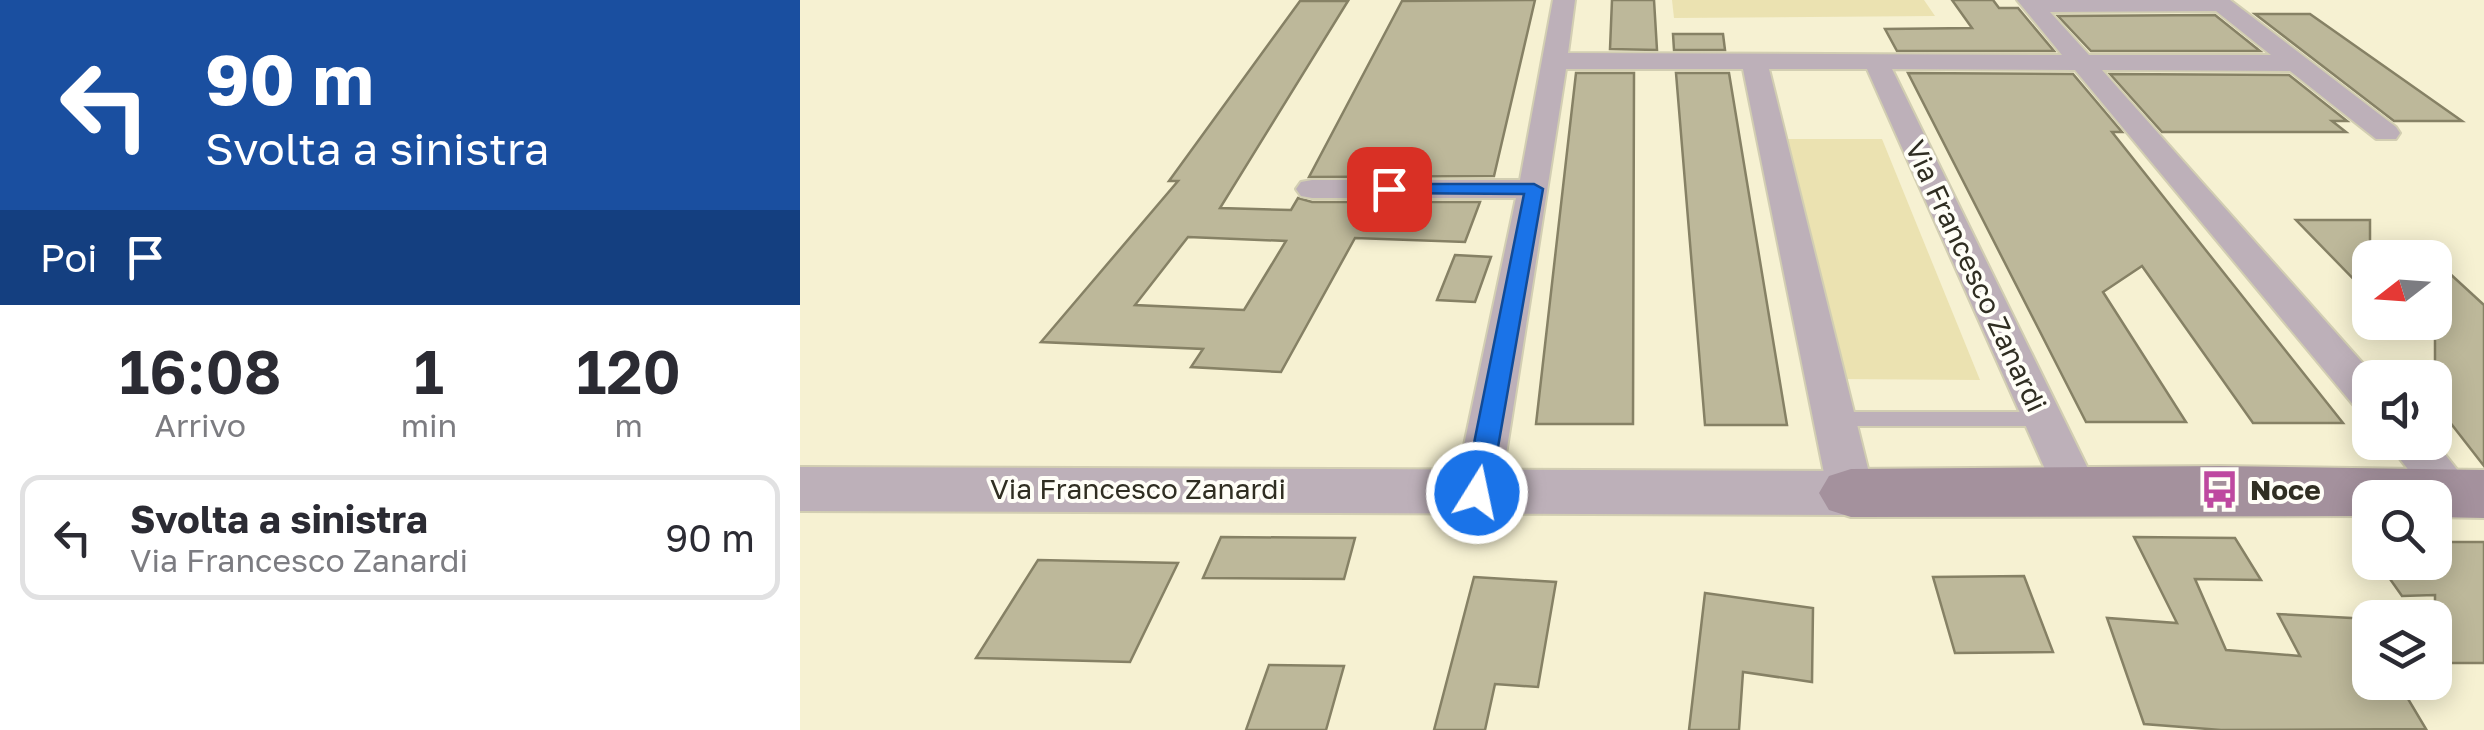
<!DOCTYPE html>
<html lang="it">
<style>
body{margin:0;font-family:"Golos Text",sans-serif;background:#f7f7f7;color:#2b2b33;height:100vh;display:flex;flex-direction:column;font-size:38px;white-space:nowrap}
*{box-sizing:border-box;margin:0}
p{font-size:32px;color:#7c7c81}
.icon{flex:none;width:55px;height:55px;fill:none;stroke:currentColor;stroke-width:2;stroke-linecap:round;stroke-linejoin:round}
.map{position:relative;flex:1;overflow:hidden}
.side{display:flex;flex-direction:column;background:#fff;width:800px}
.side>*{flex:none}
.banner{background:#1a4fa0;color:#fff;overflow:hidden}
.needle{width:65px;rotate:253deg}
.tools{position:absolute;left:1552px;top:240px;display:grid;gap:20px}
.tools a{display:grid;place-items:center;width:100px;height:100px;border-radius:20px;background:#fff;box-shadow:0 5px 25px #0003;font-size:50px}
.pin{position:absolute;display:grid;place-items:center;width:85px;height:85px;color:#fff;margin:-42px;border-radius:20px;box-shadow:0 5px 15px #0006}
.me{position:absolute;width:110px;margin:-55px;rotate:10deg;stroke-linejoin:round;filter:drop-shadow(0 0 8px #0008)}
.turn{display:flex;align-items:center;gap:35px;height:210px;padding:0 40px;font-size:45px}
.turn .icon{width:130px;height:130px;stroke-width:2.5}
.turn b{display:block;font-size:70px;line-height:85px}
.then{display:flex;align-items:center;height:95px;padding:0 40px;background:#0003;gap:20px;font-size:38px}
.eta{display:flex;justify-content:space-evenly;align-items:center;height:170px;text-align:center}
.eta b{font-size:60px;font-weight:600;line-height:70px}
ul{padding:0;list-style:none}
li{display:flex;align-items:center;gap:30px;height:125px;margin:0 20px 15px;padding:0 20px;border:5px solid #e1e1e2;border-radius:20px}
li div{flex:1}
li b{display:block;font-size:38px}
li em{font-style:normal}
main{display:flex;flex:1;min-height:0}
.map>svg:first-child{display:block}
.green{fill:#ebe2b1}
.building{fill:#bdb89a;stroke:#868165;stroke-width:2.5;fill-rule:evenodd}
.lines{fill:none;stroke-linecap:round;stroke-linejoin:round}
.service-casing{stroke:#d2ceb2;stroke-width:4}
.minor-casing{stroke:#d2ceb2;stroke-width:4}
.tertiary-casing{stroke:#d2ceb2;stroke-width:4}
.secondary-casing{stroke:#d2ceb2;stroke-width:4}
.service{fill:#bdb0b9;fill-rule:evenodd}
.minor{fill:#bdb0b9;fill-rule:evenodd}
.tertiary{fill:#bdb0b9;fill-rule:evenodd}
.secondary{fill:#a4919d;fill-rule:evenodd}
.route{fill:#1a73e8;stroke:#114b97;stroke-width:2.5}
.labels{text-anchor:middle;stroke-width:8;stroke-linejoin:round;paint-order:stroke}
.street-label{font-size:28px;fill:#302e22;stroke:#fffef7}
.poi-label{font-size:28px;font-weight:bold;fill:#302e22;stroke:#fffef7;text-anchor:start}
</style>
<main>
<section class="side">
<div class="banner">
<div class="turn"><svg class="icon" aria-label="left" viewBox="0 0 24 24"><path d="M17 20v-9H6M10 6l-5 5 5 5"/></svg><div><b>90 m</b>Svolta a sinistra</div></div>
<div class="then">Poi<svg class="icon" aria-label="arrive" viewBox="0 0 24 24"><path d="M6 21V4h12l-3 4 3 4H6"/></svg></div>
</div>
<div class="eta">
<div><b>16:08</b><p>Arrivo</p></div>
<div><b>1</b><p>min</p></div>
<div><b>120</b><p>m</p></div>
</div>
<ul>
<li><svg class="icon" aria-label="left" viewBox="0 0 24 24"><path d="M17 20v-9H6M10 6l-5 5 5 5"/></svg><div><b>Svolta a sinistra</b><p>Via Francesco Zanardi</p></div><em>90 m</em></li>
</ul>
</section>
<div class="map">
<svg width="1684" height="730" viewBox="0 0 1684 730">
<rect width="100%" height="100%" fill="#f6f1d2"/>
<g class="green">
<path d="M872 0H1124L1135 16 874 18Z"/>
<path d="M979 139H1082L1180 380 1035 379Z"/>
</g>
<g class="building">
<path d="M735 0 694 176 509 177 602 1Z"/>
<path d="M812 0H854L857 50 810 49Z"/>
<path d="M1152 0H1193L1199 8H1218L1254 51H1097L1085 29 1172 28Z"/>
<path d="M500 1H548L420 208 491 210 498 198 512 202H680L665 242 555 238 481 372 391 367 403 349 241 342 378 181H369ZM388 237 486 241 444 310 335 305Z"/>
<path d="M1455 14H1510L1662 121H1594Z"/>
<path d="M1415 15 1460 51H1291L1258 16Z"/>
<path d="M873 34H923L925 50H874Z"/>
<path d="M776 73H834L833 424H736Z"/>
<path d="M876 73H929L987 425H905Z"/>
<path d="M1108 73 1273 74 1322 132H1312L1543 423H1453L1342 266 1303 292 1386 422H1286Z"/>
<path d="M1310 74 1489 75 1547 121H1532L1546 132H1362Z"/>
<path d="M1496 220H1570V296Z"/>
<path d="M655 255 691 257 675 302 637 300Z"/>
<path d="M1635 260 1684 305V466L1635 403Z"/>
<path d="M421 537 555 538 544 579 403 578Z"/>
<path d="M1334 537 1435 538 1461 580 1395 579 1426 650 1500 656 1478 614 1570 619V682H1598L1626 729 1421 730 1344 724 1307 618 1377 623Z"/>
<path d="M1635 542H1684V663H1649L1635 644V595L1602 596 1578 562H1635Z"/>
<path d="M238 560 378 563 330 662 176 658Z"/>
<path d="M1224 576 1253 652 1155 653 1133 577Z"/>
<path d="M674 577 756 582 738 687 695 684 685 730H634Z"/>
<path d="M905 593 1013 608 1012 682 943 672 939 730H889Z"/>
<path d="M469 665 544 666 526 730H446Z"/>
</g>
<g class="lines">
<defs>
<path id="service" d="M1035 412H1243L1251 414 1254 419 1251 424 1243 426H1035L1027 424 1024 419 1027 414Z"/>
<g id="minor">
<path d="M753 0H775L768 53 1262 55 1217 0H1430L1596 127 1600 133 1596 139H1576L1490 71 1302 70 1576 378H1570V411L1555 407 1275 70 1092 69 1299 491 1292 503 1276 508 1260 503 1067 69H969L1074 493 1067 505 1051 511 1035 505 1028 493 943 69H766L700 493 693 505 677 511 661 505 654 493 716 198H512L501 196 496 189 501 182 512 180H720ZM1416 11 1471 55H1289L1250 12Z"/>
<path d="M1587 442H1635L1675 492 1668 504 1652 510 1636 504 1635 498H1630Z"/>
</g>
<path id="tertiary" d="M0 467 1051 471 1071 477 1080 493 1071 509 1051 515 0 511Z"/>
<path id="secondary" d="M1420 466 1684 470V518L1635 517V498H1570V516L1051 517 1029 510 1019 493 1029 476 1051 469Z"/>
</defs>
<use href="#service" class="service-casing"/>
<use href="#minor" class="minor-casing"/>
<use href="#tertiary" class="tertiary-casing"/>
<use href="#secondary" class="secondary-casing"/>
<use href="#service" class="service"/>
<use href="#minor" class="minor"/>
<use href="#tertiary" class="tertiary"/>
<use href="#secondary" class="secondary"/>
</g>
<path class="route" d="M589 184H734L743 189 690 493 686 500H667L664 493 724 194 583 193V185Z"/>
<defs>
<symbol id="bus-bare" viewBox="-9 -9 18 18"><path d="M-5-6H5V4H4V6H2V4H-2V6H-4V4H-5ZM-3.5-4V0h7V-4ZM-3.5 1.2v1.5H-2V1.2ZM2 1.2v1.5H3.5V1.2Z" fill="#be49a0" stroke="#fffef7" stroke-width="2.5" paint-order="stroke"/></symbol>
</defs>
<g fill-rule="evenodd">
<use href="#bus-bare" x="1392" y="462" width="55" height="55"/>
</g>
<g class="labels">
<g class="street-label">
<text transform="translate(1176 276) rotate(65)" y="10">Via Francesco Zanardi</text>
<text x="338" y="499">Via Francesco Zanardi</text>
</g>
<g class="poi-label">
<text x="1450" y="500">Noce</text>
</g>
</g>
</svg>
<div class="tools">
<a><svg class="needle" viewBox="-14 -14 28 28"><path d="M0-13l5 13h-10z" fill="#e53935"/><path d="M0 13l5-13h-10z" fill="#7c7c81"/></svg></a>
<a><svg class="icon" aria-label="sound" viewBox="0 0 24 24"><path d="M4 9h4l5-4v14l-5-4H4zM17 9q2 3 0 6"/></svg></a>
<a><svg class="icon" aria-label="search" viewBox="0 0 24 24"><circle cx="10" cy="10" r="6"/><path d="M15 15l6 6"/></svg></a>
<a><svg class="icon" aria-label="layers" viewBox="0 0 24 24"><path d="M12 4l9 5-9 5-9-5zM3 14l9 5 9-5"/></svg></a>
</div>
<div class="pin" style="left:589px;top:189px;background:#d93025"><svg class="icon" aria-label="arrive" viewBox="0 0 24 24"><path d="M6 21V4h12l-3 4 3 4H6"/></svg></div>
<svg class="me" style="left:677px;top:493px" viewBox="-20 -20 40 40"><circle r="17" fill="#1a73e8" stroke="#fff" stroke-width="3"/><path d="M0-11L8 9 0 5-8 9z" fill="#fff"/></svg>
</div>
</main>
